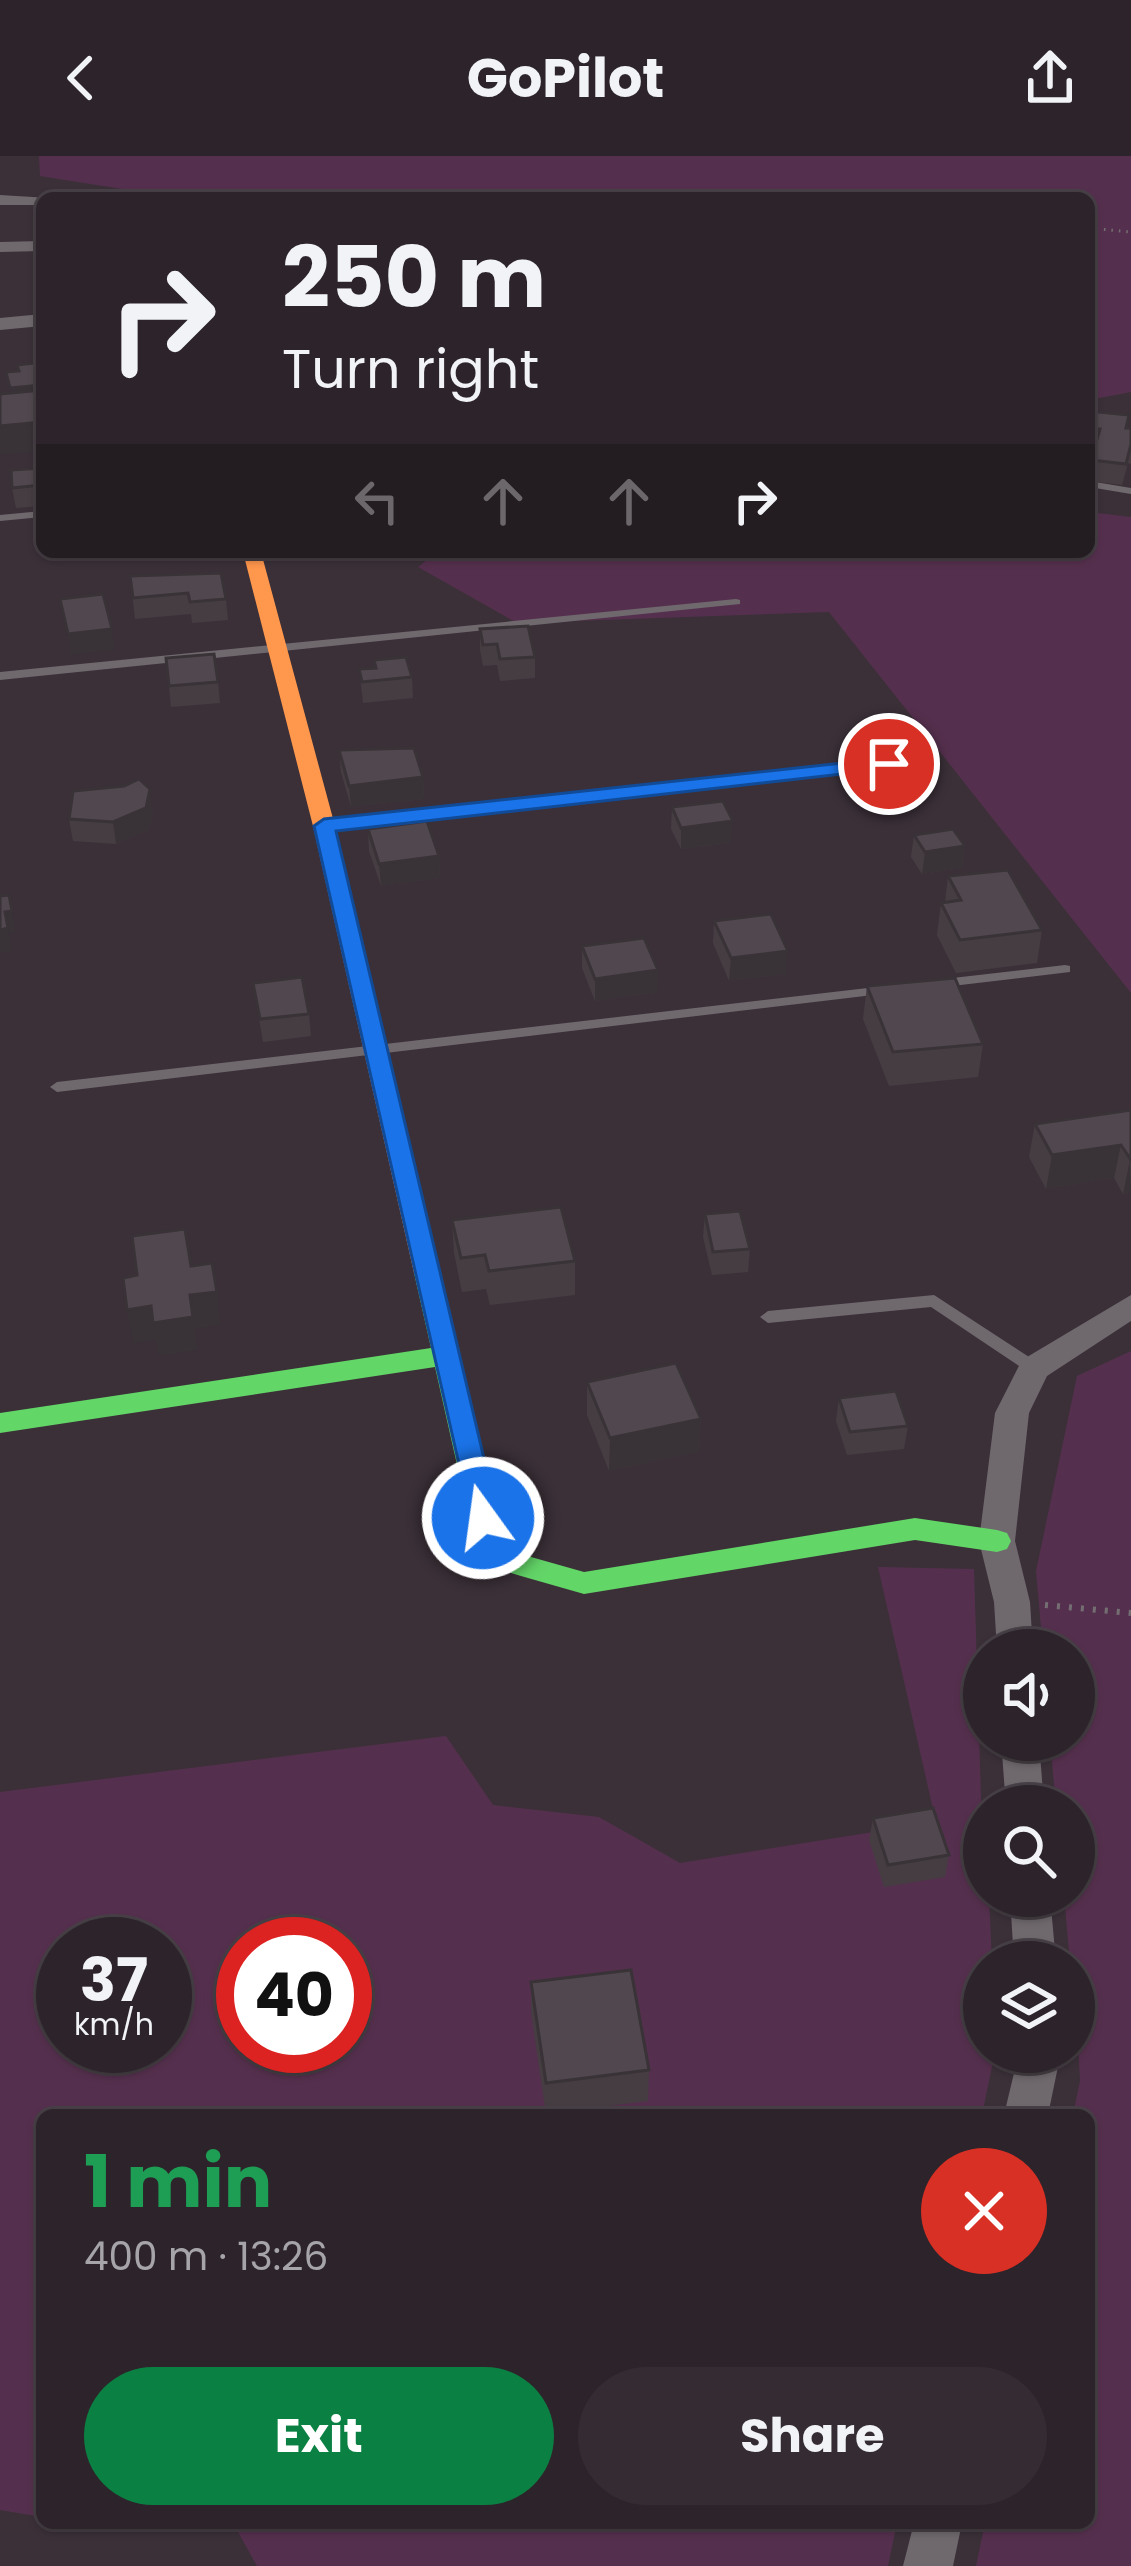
<!DOCTYPE html>
<meta charset="utf-8">
<style>
body{margin:0;font-family:Poppins,sans-serif;background:#342c32;color:#f1f3f6;height:100vh;display:flex;flex-direction:column;font-size:45px;white-space:nowrap}
*{box-sizing:border-box;margin:0}
p{font-size:39px;color:#a6a4a8}
.icon{flex:none;width:66px;height:66px;fill:none;stroke:currentColor;stroke-width:2;stroke-linecap:round;stroke-linejoin:round}
.map{position:relative;flex:1;overflow:hidden}
.details{position:absolute;left:36px;top:1953px;width:1059px;height:420px;display:flex;flex-direction:column;background:#2c242a;border-radius:18px;box-shadow:0 3px 9px #0004,0 0 0 3px #484147}
.details>*{flex:none}
.hud{position:absolute;left:36px;top:36px;width:1059px;height:366px;border-radius:18px;box-shadow:0 3px 9px #0004,0 0 0 3px #484147;background:#2c242a;color:#f1f3f6;overflow:hidden}
.buttons{position:absolute;left:963px;top:1473px;display:grid;gap:24px}
.buttons a{display:grid;place-items:center;width:132px;height:132px;border-radius:50%;background:#2c242a;box-shadow:0 3px 9px #0004,0 0 0 3px #484147;font-size:60px}
.speed{position:absolute;left:36px;top:1761px;display:flex;gap:24px;font-size:60px;font-weight:700;text-align:center}
.speed>*{display:grid;place-content:center;width:156px;height:156px;border-radius:50%;background:#2c242a;box-shadow:0 3px 9px #0004,0 0 0 3px #484147;line-height:1}
.speed small{font-size:30px;font-weight:400}
.speed .limit{border:18px solid #d22;background:#fff;color:#111}
.pin{position:absolute;display:grid;place-items:center;width:102px;height:102px;color:#fff;margin:-51px;border:6px solid #fff;border-radius:50%;box-shadow:0 3px 12px #0007}
.me{position:absolute;width:132px;margin:-66px;rotate:346deg;stroke-linejoin:round;filter:drop-shadow(0 0 9px #0008)}
.turn{display:flex;align-items:center;gap:42px;height:252px;padding:0 48px;font-size:54px}
.turn .icon{width:156px;height:156px;stroke-width:2.5}
.turn b{display:block;font-size:84px;line-height:102px}
.lanes{display:flex;align-items:center;height:114px;padding:0 48px;background:#0003;justify-content:center;gap:60px;direction:ltr}
.lanes .off{opacity:.35}
.round{display:grid;place-items:center;flex:none;width:126px;height:126px;border-radius:63px;background:#342c32}
.head{display:flex;align-items:center;justify-content:space-between;height:204px;padding:0 48px}
h1{font-size:72px;font-weight:700;line-height:90px;color:#1e9e55}
.button{display:flex;gap:24px;margin-top:auto;padding:24px 48px}
.button a{flex:1;height:138px;border-radius:72px;background:#0b8043;color:#fff;font-size:48px;font-weight:700;line-height:138px;text-align:center}
.button a+a{background:#342c32;color:#f1f3f6}
header{display:flex;justify-content:space-between;align-items:center;height:156px;padding:0 48px;background:#2c242a;font-size:54px;font-weight:700}
.map>svg:first-child{display:block}
.green{fill:#55304e;fill-rule:evenodd}
.lines{fill:none;stroke-linecap:round;stroke-linejoin:round}
.path-far1{stroke:#746e73;stroke-width:3;stroke-dasharray:1.5 6;stroke-linecap:butt}
.path{stroke:#746e73;stroke-width:6;stroke-dasharray:3 9;stroke-linecap:butt}
.lane{fill:#6f696e;fill-rule:evenodd}
.street{fill:#6f696e;fill-rule:evenodd}
.fast{fill:#63d668;fill-rule:evenodd}
.slow{fill:#ff974d;fill-rule:evenodd}
.wall{fill:#463d43}
.shaded-wall{fill:#393237}
.building{fill:#51474e;stroke:#393237;stroke-width:3}
.route{fill:#1a73e8;stroke:#114b97;stroke-width:3}
</style>
<header><svg class="icon" aria-label="back" viewBox="0 0 24 24"><path d="M15 5l-7 7 7 7"/></svg>GoPilot<svg class="icon" aria-label="share" viewBox="0 0 24 24"><path d="M12 15V3M7 8l5-5 5 5M5 13v7h14v-7"/></svg></header>
<div class="map">
<svg width="1131" height="2410" viewBox="0 0 1131 2410">
<rect width="100%" height="100%" fill="#3b3038"/>
<g class="green">
<path d="M39 0H1131V236L1089 244V42H179L40 20Z"/>
<path d="M1089 356 1131 361V837L829 456 517 467 418 411 437 396H1089Z"/>
<path d="M1131 1195V2410H976L985 2367H1089V1959H1073L1080 1925 1074 1806H1070L1064 1740H1074V1650H1056L1050 1584H1074V1494H1043L1036 1415 1077 1220Z"/>
<path d="M878 1411 974 1413 984 1740H989L992 1806H984V1896H995L982 1959H42V2361L0 2354V1636L446 1580 493 1649 599 1661 680 1707 936 1666ZM63 1788H165V1890H63ZM243 1788H345V1890H243Z"/>
<path d="M233 2367H897L888 2410H257Z"/>
</g>
<g class="lines">
<path class="path-far1" d="M1089 72 1131 76"/>
<path class="path" d="M1045 1449 1131 1457"/>
<g class="lane">
<path d="M1089 325 1131 332V338L1089 331Z"/>
<path d="M42 355V361L0 365V359Z"/>
<path d="M736 443 740 444V448L0 524V516Z"/>
<path d="M889 604 893 605V611L324 674 318 670 324 666Z"/>
<path d="M1065 809 1070 810V816L935 832 928 828 935 824Z"/>
<path d="M885 830 892 834 890 837 57 936 50 931 57 926Z"/>
<path d="M934 1139 1040 1208 1042 1212 1040 1216H1028L931 1151 768 1167 760 1161 768 1155Z"/>
</g>
<g class="street">
<path d="M0 39 49 42H42V49H0Z"/>
<path d="M42 85V95L0 96V86Z"/>
<path d="M42 158V170L0 174V162Z"/>
<path d="M1131 1139V1165L1047 1220 1029 1257 1015 1385 1030 1446 1033 1494H997L994 1446 979 1385 995 1257 1022 1204Z"/>
<path d="M1001 1584H1039L1044 1650H1006Z"/>
<path d="M1010 1740H1050L1056 1806H1014Z"/>
<path d="M1019 1896H1061L1048 1959H1004Z"/>
<path d="M914 2367H962L953 2410H903Z"/>
</g>
<path class="fast" d="M427 1108 440 1117 497 1359 531 1401 584 1416 915 1362 997 1374 1007 1377 1011 1385 1007 1393 997 1396 915 1384 584 1438 521 1420 511 1417 469 1362 435 1211 0 1277V1257L431 1192 414 1117Z"/>
<path class="slow" d="M243 396H261L335 670 440 1117 427 1126 414 1117 313 670Z"/>
</g>
<g class="wall">
<path d="M1089 255 1131 272V308L1128 307 1122 329 1089 325 1094 292H1089Z"/>
<path d="M42 312V350L16 352 12 332Z"/>
<path d="M130 420 226 443 228 464 192 467 191 458 135 463Z"/>
<path d="M480 473 535 501V522L500 525 497 509 483 510 480 494Z"/>
<path d="M166 502 218 526 220 547 171 551Z"/>
<path d="M374 504 412 521 413 542 363 547 359 513 374 512Z"/>
<path d="M339 594 423 621 424 643 351 651 341 616Z"/>
<path d="M672 651 731 687 681 693 671 673Z"/>
<path d="M153 655 149 674 116 688 73 685 69 663Z"/>
<path d="M368 673 439 700 440 722 381 730 369 695Z"/>
<path d="M914 679 965 690 962 712 922 718 911 701Z"/>
<path d="M948 720 1042 774 1037 807 956 817 937 779 941 747 945 746Z"/>
<path d="M714 765 786 818 729 825 713 787Z"/>
<path d="M582 790 657 837 595 845 582 812Z"/>
<path d="M253 827 309 858 311 880 263 886Z"/>
<path d="M867 830 983 888 978 921 889 930 863 863Z"/>
<path d="M1131 954V1037L1123 1038 1114 1022 1046 1033 1029 1001 1035 968Z"/>
<path d="M705 1058 750 1093 748 1116 712 1119 703 1081Z"/>
<path d="M452 1064 575 1105V1139L490 1149 486 1133 462 1136 454 1097Z"/>
<path d="M587 1226 701 1263 699 1296 609 1315 587 1259Z"/>
<path d="M839 1242 908 1270 904 1293 847 1299 836 1265Z"/>
<path d="M873 1662 949 1699 945 1721 884 1731 869 1684Z"/>
<path d="M531 1826 649 1914 648 1945 546 1958 531 1857Z"/>
</g>
<g class="shaded-wall">
<path d="M42 229V248L13 252 10 232Z"/>
<path d="M42 266V296L0 299V270Z"/>
<path d="M112 473 115 494 71 499 68 478Z"/>
<path d="M423 621 424 643 351 651 349 630Z"/>
<path d="M150 633 153 655 149 674 116 688 113 666Z"/>
<path d="M733 665 731 687 681 693V672Z"/>
<path d="M965 690 962 712 922 718 925 696Z"/>
<path d="M439 700 440 722 381 730 379 708Z"/>
<path d="M12 755 16 777 9 778 5 756Z"/>
<path d="M8 772 12 795 0 797V774Z"/>
<path d="M788 795 786 818 729 825 731 802Z"/>
<path d="M658 814 657 837 595 845V823Z"/>
<path d="M1121 989 1114 1022 1046 1033 1052 999Z"/>
<path d="M1130 1004 1131 1037 1123 1038Z"/>
<path d="M217 1136 221 1169 195 1173 198 1194 158 1200 156 1184 133 1188 127 1154 151 1150 190 1139Z"/>
<path d="M701 1263 699 1296 609 1315 610 1282Z"/>
</g>
<g class="building">
<path d="M42 206V229L10 232 6 216 19 215 17 209Z"/>
<path d="M42 234V266L0 270V238Z"/>
<path d="M1089 255 1129 259 1126 272H1131V288L1126 308 1091 304 1100 273 1089 272Z"/>
<path d="M42 312V329L12 332 11 314Z"/>
<path d="M221 417 226 443 190 446 188 437 133 442 130 420Z"/>
<path d="M103 438 112 473 68 478 60 443Z"/>
<path d="M528 470 535 501 500 503 497 488 483 489 480 473Z"/>
<path d="M214 498 218 526 169 530 166 502Z"/>
<path d="M406 501 412 521 362 526 359 513 376 512 374 504Z"/>
<path d="M414 592 423 621 349 630 339 594Z"/>
<path d="M139 623 150 633 146 652 113 666 69 663 73 635 124 630Z"/>
<path d="M723 645 733 665 681 672 672 651Z"/>
<path d="M427 665 439 700 379 708 368 673Z"/>
<path d="M953 673 965 690 925 696 914 679Z"/>
<path d="M1008 714 1042 774 960 784 941 747 961 744 948 720Z"/>
<path d="M9 739 12 755 5 756 8 772 0 774V740Z"/>
<path d="M771 758 788 795 731 802 714 765Z"/>
<path d="M644 782 658 814 595 823 582 790Z"/>
<path d="M302 821 309 858 260 863 253 827Z"/>
<path d="M955 822 983 888 893 896 867 830Z"/>
<path d="M1131 954V1004L1121 989 1052 999 1035 968Z"/>
<path d="M561 1051 575 1105 489 1115 485 1099 461 1102 452 1064Z"/>
<path d="M740 1055 750 1093 713 1096 705 1058Z"/>
<path d="M185 1073 191 1110 212 1107 217 1136 190 1139 193 1161 153 1167 151 1150 127 1154 123 1122 137 1119 132 1080Z"/>
<path d="M676 1207 701 1263 610 1282 587 1226Z"/>
<path d="M896 1235 908 1270 850 1276 839 1242Z"/>
<path d="M933 1652 949 1699 888 1709 873 1662Z"/>
<path d="M631 1814 649 1914 546 1927 531 1826Z"/>
</g>
<path class="route" d="M889 602 896 604V612L336 675 498 1362 493 1370H473L314 670 324 663Z"/>
</svg>
<div class="buttons">
<a><svg class="icon" aria-label="sound" viewBox="0 0 24 24"><path d="M4 9h4l5-4v14l-5-4H4zM17 9q2 3 0 6"/></svg></a>
<a><svg class="icon" aria-label="search" viewBox="0 0 24 24"><circle cx="10" cy="10" r="6"/><path d="M15 15l6 6"/></svg></a>
<a><svg class="icon" aria-label="layers" viewBox="0 0 24 24"><path d="M12 4l9 5-9 5-9-5zM3 14l9 5 9-5"/></svg></a>
</div>
<div class="speed"><div>37<small>km/h</small></div><div class="limit">40</div></div>
<div class="pin" style="left:889px;top:608px;background:#d93025"><svg class="icon" aria-label="arrive" viewBox="0 0 24 24"><path d="M6 21V4h12l-3 4 3 4H6"/></svg></div>
<svg class="me" style="left:483px;top:1362px" viewBox="-20 -20 40 40"><circle r="17" fill="#1a73e8" stroke="#fff" stroke-width="3"/><path d="M0-11L8 9 0 5-8 9z" fill="#fff"/></svg>
<div class="hud">
<div class="turn"><svg class="icon" aria-label="right" viewBox="0 0 24 24"><path d="M7 20v-9h11M14 6l5 5-5 5"/></svg><div><b>250 m</b>Turn right</div></div>
<div class="lanes"><svg class="icon off" aria-label="left" viewBox="0 0 24 24"><path d="M17 20v-9H6M10 6l-5 5 5 5"/></svg><svg class="icon off" aria-label="ahead" viewBox="0 0 24 24"><path d="M12 20V5M6 11l6-6 6 6"/></svg><svg class="icon off" aria-label="ahead" viewBox="0 0 24 24"><path d="M12 20V5M6 11l6-6 6 6"/></svg><svg class="icon" aria-label="right" viewBox="0 0 24 24"><path d="M7 20v-9h11M14 6l5 5-5 5"/></svg></div>
</div>
<section class="details">
<div class="head"><div><h1>1 min</h1><p>400 m · 13:26</p></div><a class="round" style="background:#d93025;color:#fff"><svg class="icon" aria-label="close" viewBox="0 0 24 24"><path d="M6 6l12 12M18 6L6 18"/></svg></a></div>
<div class="button"><a>Exit</a><a>Share</a></div>
</section>
</div>
